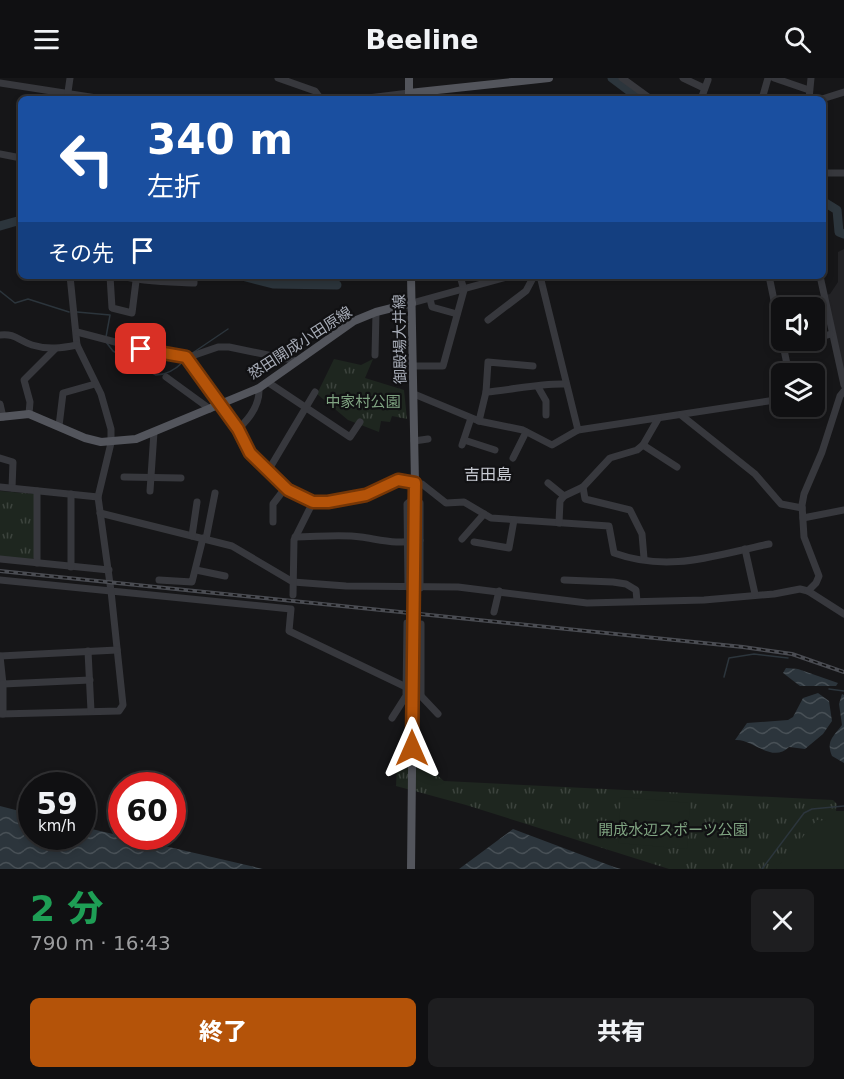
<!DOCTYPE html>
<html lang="ja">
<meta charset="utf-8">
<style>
body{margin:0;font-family:"DejaVu Sans","Noto Sans JP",sans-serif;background:#1e1e20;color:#f1f3f6;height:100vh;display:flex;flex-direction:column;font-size:22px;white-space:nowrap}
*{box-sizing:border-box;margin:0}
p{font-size:20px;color:#9c9d9f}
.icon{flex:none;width:33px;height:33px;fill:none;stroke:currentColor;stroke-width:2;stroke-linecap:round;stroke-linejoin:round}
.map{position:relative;height:791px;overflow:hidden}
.sheet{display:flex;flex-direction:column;background:#101012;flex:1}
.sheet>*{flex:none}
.guide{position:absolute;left:18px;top:18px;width:808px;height:183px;border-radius:9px;box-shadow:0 3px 9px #0003,0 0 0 2px #303032;background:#1a4fa0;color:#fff;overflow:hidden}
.controls{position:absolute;left:771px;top:219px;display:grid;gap:12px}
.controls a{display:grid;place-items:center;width:54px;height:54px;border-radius:9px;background:#101012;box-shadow:0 3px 9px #0003,0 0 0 2px #303032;font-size:30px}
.speed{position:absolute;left:18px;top:694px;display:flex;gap:12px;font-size:30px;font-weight:700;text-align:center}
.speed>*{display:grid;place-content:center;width:78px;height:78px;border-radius:50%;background:#101012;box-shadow:0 3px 9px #0003,0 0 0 2px #303032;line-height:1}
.speed small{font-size:15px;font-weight:400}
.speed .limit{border:9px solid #d22;background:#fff;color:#111}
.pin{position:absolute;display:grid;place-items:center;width:51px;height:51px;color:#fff;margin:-26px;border-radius:12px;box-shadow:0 3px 9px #0006}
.me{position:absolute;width:66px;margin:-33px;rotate:0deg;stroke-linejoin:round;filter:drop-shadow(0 0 4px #0008)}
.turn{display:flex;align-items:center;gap:21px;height:126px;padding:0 30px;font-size:27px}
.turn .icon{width:78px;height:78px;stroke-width:2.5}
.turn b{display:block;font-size:42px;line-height:51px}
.then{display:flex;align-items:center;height:57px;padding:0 30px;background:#0003;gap:12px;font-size:22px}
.round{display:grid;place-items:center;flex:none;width:63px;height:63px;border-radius:9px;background:#1e1e20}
.head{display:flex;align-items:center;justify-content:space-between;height:102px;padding:0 30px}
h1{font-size:36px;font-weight:800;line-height:45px;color:#1e9e55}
.action{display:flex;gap:12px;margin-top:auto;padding:12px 30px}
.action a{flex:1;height:69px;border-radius:9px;background:#b45309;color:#fff;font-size:24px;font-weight:800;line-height:69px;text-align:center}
.action a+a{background:#1e1e20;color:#f1f3f6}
header{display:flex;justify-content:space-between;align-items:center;height:78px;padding:0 30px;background:#101012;font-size:27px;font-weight:800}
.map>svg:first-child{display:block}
.built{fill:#222225}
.grass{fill:url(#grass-tufts)}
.garden{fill:#1e261f}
.water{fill:url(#water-waves)}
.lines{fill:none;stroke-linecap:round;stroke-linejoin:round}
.stream{stroke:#2c353c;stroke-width:1.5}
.river{stroke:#2c353c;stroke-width:9}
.minor{stroke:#37383d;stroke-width:7}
.major{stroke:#53555c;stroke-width:8}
.rail-casing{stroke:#4a4c52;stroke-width:4}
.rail{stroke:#111113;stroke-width:1.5;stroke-dasharray:4.5;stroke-linecap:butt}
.route-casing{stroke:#753606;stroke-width:15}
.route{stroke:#b45309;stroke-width:10}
.labels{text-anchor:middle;stroke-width:4.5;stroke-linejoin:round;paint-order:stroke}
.street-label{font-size:15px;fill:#a8adb8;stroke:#111113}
.park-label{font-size:15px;fill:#7fa381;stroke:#111113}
.neighbourhood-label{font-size:16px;fill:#c9ccd4;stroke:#111113}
</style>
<header><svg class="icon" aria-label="menu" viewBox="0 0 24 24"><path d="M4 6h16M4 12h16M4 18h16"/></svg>Beeline<svg class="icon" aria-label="search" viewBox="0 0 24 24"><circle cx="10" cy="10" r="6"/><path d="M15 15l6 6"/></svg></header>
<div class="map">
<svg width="844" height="791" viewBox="0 0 844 791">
<defs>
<pattern id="grass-tufts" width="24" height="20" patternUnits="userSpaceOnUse" patternTransform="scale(1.5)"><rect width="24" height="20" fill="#1e261f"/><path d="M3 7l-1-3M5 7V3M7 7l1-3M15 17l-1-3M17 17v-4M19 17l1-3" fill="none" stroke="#3c433d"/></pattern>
<pattern id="water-waves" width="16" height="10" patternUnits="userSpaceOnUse" patternTransform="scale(1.5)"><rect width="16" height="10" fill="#2c353c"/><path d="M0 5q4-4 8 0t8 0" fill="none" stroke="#485056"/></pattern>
</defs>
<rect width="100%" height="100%" fill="#161618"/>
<path class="built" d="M844 171V294L825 217 830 216 838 204V174Z"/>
<g class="grass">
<path d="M334 281 361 287 373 281 365 300 404 312 407 341 392 338 390 344 381 343 379 354 348 342 317 316Z"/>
<path d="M0 413 34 416V480L30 483 0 480Z"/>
<path d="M397 687 437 689V697L444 703 833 722 837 726 836 733H844V791H669L466 727 396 708Z"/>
</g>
<g class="garden">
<path d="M621 719 690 725 687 771 618 765Z"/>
<path d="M817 742 826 743 844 759V791H776Z"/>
</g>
<g class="water">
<path d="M786 590 798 591 838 605 836 608H800L783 595Z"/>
<path d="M818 615 829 623 832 643 823 656 805 671 789 669C772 686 752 660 735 662L747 645 788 642 793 639 803 620Z"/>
<path d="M842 616 844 617V685L832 678C826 663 833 659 842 647L839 626Z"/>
<path d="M0 728 31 736 32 759H82L83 749 263 791H0Z"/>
<path d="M513 751 614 789 621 791H459Z"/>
</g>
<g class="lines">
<g class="stream">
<path d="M0 213 15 225 28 221 69 234"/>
<path d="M77 234 110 237 106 259"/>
<path d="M106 264 113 273 156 297C167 297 176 291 184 283"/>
<path d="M194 274 228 251"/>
<path d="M724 599 729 580 754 576 788 580"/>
<path d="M829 611 844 613"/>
<path d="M762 791 804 735 812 731 844 728"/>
</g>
<g class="river">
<path d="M612 0 640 21"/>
<path d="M824 124 837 132 839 154 844 156"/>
<path d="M0 148 21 142"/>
<path d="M242 198 273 206 337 207"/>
</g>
<g class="minor">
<path d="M278 0 315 13 321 21"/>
<path d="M622 0 651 21"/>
<path d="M683 0 704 10"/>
<path d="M774 0 809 12"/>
<path d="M0 5 103 21"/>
<path d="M67 21 70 0"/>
<path d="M360 21 409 15"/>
<path d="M701 21 708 2"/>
<path d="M762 21 768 0"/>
<path d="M809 21 811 0"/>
<path d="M822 21 844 14"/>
<path d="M0 76 21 80"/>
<path d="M824 95H844"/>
<path d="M70 198 77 267 101 316 111 351V365L98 419 111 513 291 531 289 553 406 609"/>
<path d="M110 198 112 230 132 235 136 203"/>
<path d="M122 198C140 204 173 204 194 205V198"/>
<path d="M540 198 578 352 782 321"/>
<path d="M769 198 782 261"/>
<path d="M820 198 844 307"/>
<path d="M430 221 432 229 457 236"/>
<path d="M412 225 510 198"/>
<path d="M488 242 526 213 534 198"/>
<path d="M77 254 161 276 186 280 238 351 250 375 288 413 313 424H328L366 417 398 402 422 406 446 425 464 424 491 440 609 448 614 475C670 495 715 477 769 466"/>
<path d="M0 257C15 255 19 263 32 267 48 272 62 270 77 267"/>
<path d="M814 261 831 256"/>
<path d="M782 262 789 296"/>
<path d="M783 271 810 262"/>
<path d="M375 277 376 234"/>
<path d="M186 280 218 269H229L297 283"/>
<path d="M414 288H443L464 212 460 198"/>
<path d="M166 299 210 331"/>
<path d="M269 305 350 359 360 344"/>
<path d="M538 309 546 323V337"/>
<path d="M486 314C512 312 540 305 566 306"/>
<path d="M414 316 479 343 486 314 488 284 533 288"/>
<path d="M0 326 3 339"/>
<path d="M29 336 30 324 24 302 55 271"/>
<path d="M681 337 755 396 781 426 802 430"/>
<path d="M479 343 523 352 552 367 578 352"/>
<path d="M59 348 63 315 95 306"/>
<path d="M238 351C249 341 260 326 259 310"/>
<path d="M464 362 495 372"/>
<path d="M414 363 428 361"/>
<path d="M462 367 471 340"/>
<path d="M643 367 677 389"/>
<path d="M0 380 13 384 12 410"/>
<path d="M513 380 526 354"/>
<path d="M268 393 315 314"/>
<path d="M124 399 181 400"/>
<path d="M548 405 564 418"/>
<path d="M0 409 98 419"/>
<path d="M583 409 585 421 630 432 642 456 644 480"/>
<path d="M37 413V485"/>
<path d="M150 413 154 354"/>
<path d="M100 435 232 468 293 504 346 508 458 509 587 525 704 522 774 516 800 511 808 513 844 536"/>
<path d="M803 440 844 432"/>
<path d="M273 444V426L286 409"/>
<path d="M559 445 560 423 564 418 583 409 610 380 637 372 643 367 658 341"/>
<path d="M192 458 197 424"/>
<path d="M295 459C316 459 340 456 361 459 382 462 399 467 420 462"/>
<path d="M206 461 215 415"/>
<path d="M462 461 484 436"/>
<path d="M474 464 509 470 514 442"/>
<path d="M745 471 755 516"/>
<path d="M0 481 109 492"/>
<path d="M71 489V416"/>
<path d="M196 492 225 498"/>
<path d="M0 502 111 513 123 627 119 633 0 636"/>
<path d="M159 502 192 504 203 460"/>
<path d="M564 502 613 504 626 506 636 512 637 523"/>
<path d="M408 509 407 426 414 420"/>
<path d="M420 510V425"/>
<path d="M808 513 816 505 819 498 804 459 802 427 804 416 822 374 840 318 844 313"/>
<path d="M293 517 294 462 313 424"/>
<path d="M494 534 499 513"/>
<path d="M88 573 91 633"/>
<path d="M0 578 117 572"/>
<path d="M0 578 3 606 90 602"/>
<path d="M3 606V636"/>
<path d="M416 618H421L438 636"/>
<path d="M392 640 406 618 407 545 421 546V618"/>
</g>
<g class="major">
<path d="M409 0V21"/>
<path d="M409 15 549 0"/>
<path d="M411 198 415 405 411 791"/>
<path d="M0 339 29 336 85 360 101 364 136 361 259 310 354 243 376 234 412 225"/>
</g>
<defs>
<path id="rail" d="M0 493 743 569 792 576 844 594"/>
</defs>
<use href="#rail" class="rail-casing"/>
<use href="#rail" class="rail"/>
</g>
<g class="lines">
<defs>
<path id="route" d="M141 271 186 279 238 351 250 375 288 412 313 424H328L366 417 398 402 415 405 412 670"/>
</defs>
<use href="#route" class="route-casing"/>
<use href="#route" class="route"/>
</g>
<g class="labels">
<g class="street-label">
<text transform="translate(400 261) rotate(-91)" y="5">御殿場大井線</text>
<text transform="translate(300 265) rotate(-33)" y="5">怒田開成小田原線</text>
</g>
<g class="park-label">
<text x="363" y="329">中家村公園</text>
<text x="673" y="757">開成水辺スポーツ公園</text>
</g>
<g class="neighbourhood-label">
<text x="488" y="402">吉田島</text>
</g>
</g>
</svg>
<div class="controls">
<a><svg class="icon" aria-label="sound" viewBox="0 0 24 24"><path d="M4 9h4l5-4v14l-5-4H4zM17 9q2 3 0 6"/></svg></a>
<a><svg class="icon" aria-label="layers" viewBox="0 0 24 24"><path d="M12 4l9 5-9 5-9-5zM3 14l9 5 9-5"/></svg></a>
</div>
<div class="speed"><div>59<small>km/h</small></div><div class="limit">60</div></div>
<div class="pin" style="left:141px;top:271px;background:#d93025"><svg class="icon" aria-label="arrive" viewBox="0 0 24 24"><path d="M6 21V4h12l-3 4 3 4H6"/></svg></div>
<svg class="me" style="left:412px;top:670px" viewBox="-20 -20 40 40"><path d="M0-17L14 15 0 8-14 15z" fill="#b45309" stroke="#fff" stroke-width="4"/></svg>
<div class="guide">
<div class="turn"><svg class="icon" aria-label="left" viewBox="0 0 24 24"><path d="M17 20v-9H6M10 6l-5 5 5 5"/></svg><div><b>340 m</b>左折</div></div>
<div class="then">その先<svg class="icon" aria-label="arrive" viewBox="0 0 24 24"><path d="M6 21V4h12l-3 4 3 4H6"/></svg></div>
</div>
</div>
<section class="sheet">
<div class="head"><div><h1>2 分</h1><p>790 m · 16:43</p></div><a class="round"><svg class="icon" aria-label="close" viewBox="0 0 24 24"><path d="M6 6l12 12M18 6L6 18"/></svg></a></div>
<div class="action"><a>終了</a><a>共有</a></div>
</section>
